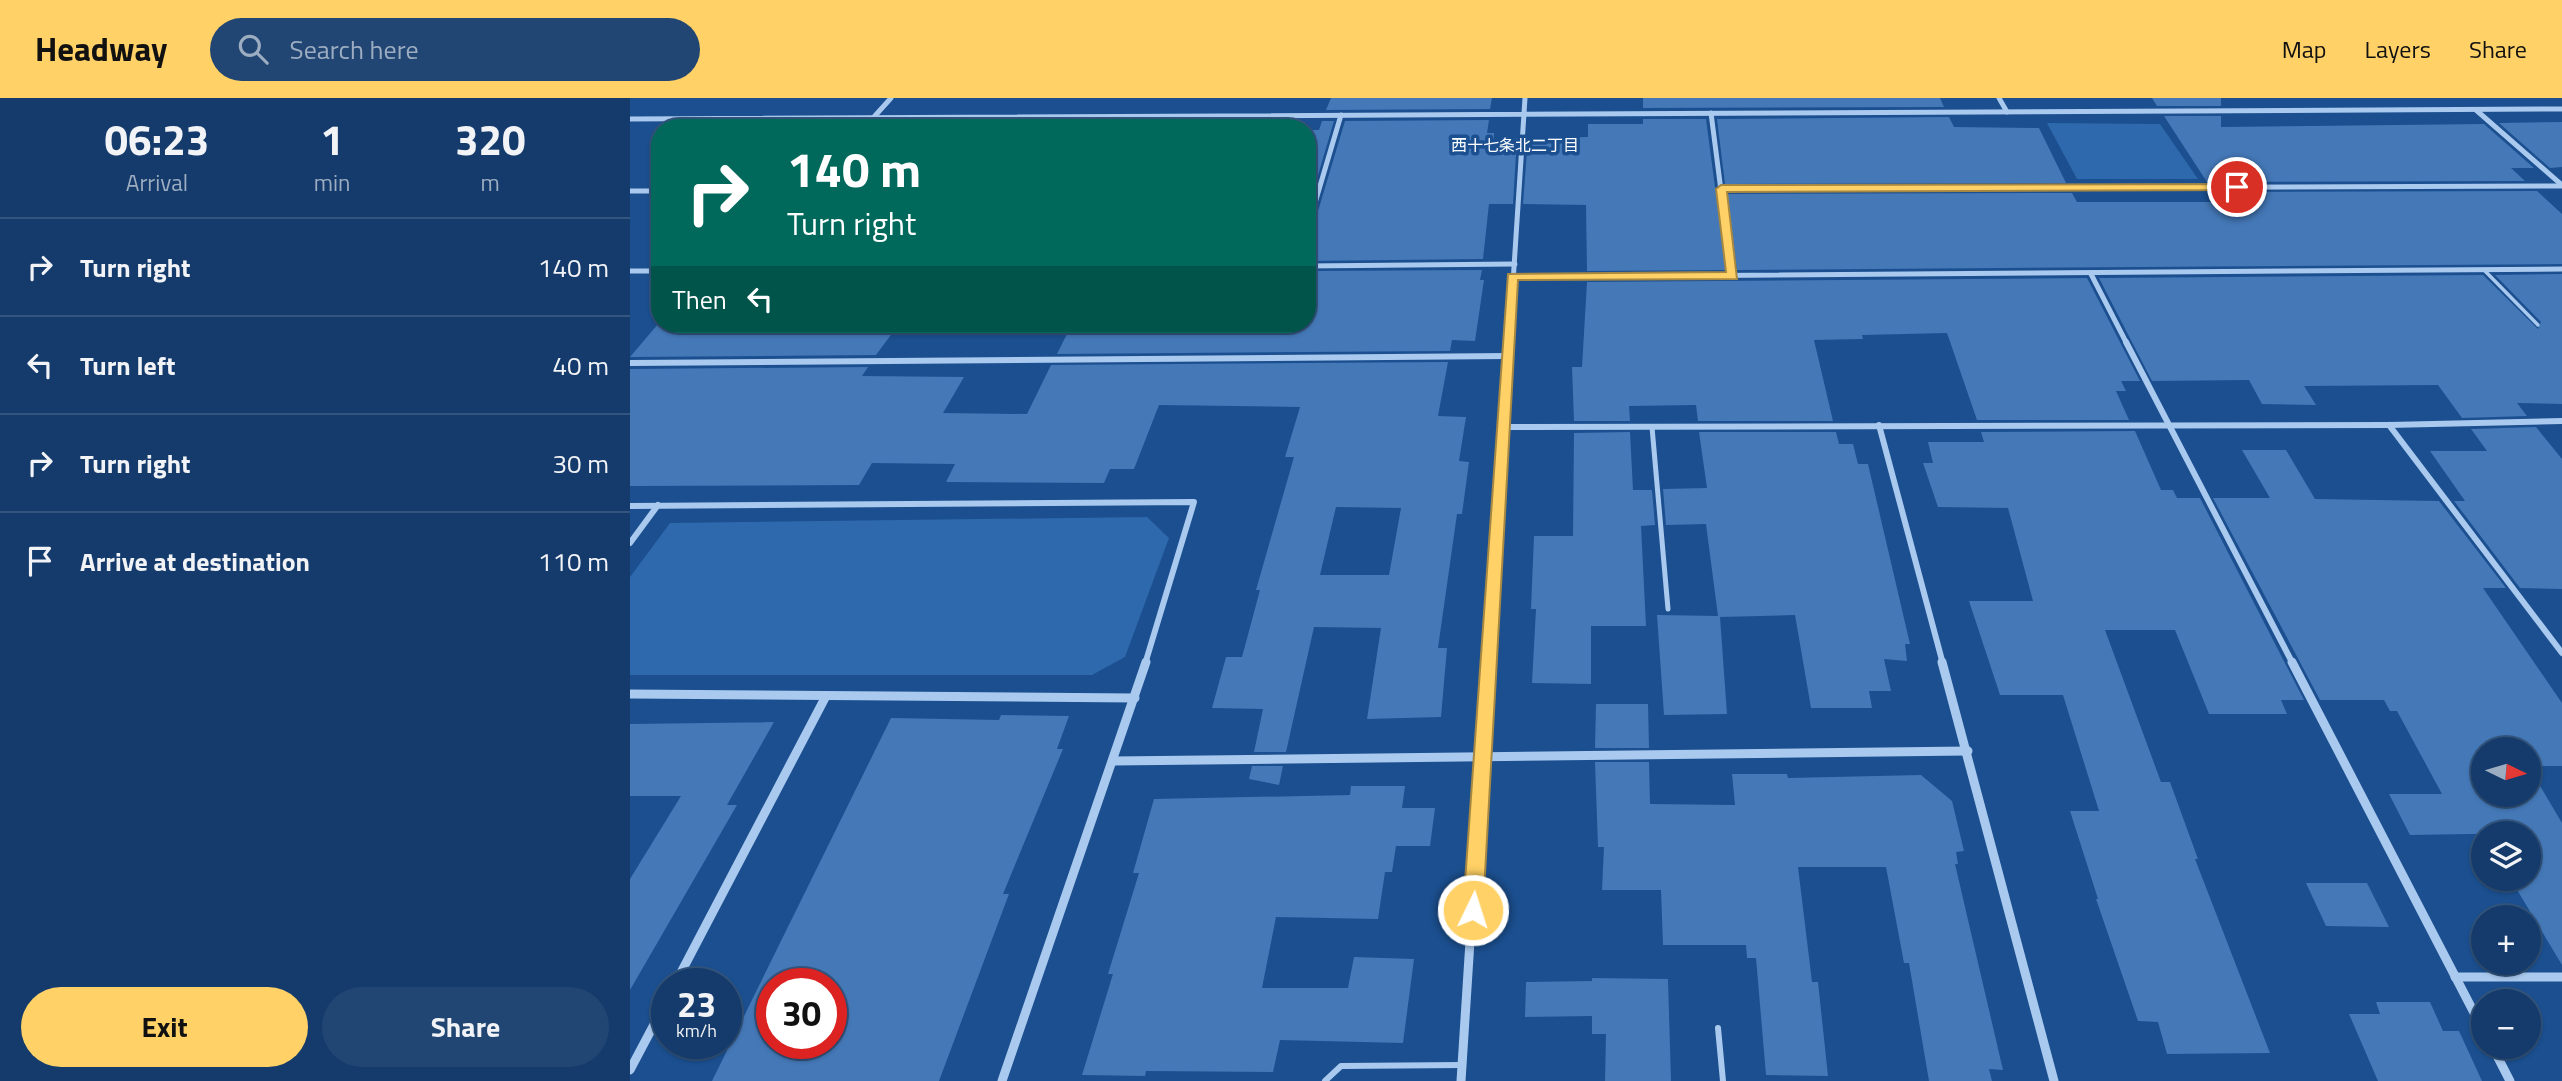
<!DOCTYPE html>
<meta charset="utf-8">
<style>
body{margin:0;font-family:"Titillium Web","Noto Sans JP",sans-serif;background:#214673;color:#f1f3f6;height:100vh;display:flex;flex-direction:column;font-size:26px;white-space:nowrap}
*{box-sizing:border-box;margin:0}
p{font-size:23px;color:#9dadc1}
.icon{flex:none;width:38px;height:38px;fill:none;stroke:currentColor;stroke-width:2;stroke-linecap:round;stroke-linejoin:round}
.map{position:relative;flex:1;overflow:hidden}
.panel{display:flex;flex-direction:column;background:#143b6b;width:630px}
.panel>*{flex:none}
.hud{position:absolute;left:21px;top:21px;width:665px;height:214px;border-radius:28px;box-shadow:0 2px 5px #0004,0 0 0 2px #33557e;background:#00695c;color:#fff;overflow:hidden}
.needle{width:46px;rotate:95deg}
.fabs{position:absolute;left:1841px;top:639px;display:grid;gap:14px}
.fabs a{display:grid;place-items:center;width:70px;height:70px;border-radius:50%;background:#143b6b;box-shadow:0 2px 5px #0004,0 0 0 2px #33557e;font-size:35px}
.speed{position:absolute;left:21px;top:870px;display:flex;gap:14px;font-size:35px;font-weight:700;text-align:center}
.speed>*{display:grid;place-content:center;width:91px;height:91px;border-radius:50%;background:#143b6b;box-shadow:0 2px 5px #0004,0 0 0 2px #33557e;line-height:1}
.speed small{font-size:18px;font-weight:400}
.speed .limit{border:10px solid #d22;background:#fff;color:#111}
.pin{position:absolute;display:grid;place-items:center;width:60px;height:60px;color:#fff;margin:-30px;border:4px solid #fff;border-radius:50%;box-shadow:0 2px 7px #0007}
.me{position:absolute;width:77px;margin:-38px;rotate:4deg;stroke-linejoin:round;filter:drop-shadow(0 0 5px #0008)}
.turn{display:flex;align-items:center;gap:24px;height:147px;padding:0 21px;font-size:32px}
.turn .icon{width:91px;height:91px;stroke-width:2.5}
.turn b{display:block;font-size:49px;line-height:60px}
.then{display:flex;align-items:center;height:66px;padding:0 21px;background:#0003;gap:14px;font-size:26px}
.eta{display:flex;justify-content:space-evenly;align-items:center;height:119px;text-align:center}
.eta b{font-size:42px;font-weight:700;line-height:49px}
.cta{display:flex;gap:14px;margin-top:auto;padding:14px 21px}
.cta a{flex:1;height:80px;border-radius:42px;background:#ffd166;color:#111;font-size:28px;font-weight:700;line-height:80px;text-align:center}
.cta a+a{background:#214673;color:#f1f3f6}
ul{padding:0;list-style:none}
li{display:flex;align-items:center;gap:21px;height:98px;padding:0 21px;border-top:2px solid #33557e}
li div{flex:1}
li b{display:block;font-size:26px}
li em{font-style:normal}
header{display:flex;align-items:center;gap:42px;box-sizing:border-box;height:98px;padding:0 35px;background:#ffd166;color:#111}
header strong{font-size:33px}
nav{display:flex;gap:38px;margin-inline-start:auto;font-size:24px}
.search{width:490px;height:63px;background:#214673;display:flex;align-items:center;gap:18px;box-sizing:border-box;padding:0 24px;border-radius:38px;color:#9dadc1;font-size:26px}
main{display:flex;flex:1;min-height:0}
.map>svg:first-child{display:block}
.green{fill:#2e69ad}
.building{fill:#4478b7;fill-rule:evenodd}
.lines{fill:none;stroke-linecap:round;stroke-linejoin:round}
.lane-far2{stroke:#a9c9ee;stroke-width:3.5}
.lane-far1{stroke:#a9c9ee;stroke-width:5}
.lane{stroke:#a9c9ee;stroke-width:6}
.street-far2{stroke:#a9c9ee;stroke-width:5}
.street-far1{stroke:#a9c9ee;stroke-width:6}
.street{stroke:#a9c9ee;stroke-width:9}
.route{fill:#ffd166;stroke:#a68842;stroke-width:2}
.labels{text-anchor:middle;stroke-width:7;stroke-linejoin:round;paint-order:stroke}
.far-neighbourhood-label{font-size:16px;fill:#fff;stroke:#1b4f8f}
</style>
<header>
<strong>Headway</strong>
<div class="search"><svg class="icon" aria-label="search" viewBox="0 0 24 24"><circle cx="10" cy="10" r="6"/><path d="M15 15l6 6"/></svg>Search here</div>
<nav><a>Map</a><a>Layers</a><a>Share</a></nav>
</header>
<main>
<section class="panel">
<div class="eta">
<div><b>06:23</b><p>Arrival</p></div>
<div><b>1</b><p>min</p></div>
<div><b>320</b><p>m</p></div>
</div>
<ul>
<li><svg class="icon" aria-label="right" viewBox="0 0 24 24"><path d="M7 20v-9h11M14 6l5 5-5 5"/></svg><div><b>Turn right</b></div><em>140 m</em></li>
<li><svg class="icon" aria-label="left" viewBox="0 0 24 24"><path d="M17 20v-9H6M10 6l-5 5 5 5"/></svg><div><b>Turn left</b></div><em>40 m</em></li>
<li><svg class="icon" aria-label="right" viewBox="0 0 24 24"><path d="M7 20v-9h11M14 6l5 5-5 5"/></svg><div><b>Turn right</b></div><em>30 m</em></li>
<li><svg class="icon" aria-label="arrive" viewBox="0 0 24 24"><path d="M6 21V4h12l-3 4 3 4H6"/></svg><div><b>Arrive at destination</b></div><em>110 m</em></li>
</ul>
<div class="cta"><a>Exit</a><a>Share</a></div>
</section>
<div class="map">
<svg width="1932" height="983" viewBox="0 0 1932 983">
<rect width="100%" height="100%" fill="#1b4f8f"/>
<g class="green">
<path d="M1417 25 1530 26 1568 81H1447Z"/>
<path d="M517 419 539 440 495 559 462 577H0V479L40 425Z"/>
</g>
<g class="building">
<path d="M701 0H862L860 11 696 12Z"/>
<path d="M1013 0H1310L1314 9 1013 10Z"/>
<path d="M1522 0H1591V8H1527Z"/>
<path d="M1534 18H1591V29L1854 26 1904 70H1881L1895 83 1577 84Z"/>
<path d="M1319 19 1324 29 1409 30 1436 85 1095 86 1087 21Z"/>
<path d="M1013 21H1076L1096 172 957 173 956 107 893 106 898 40 958 39V26H1013Z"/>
<path d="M859 22 857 35H864V41L887 40 883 106H859L853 161 677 163V137L682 133 715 23Z"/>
<path d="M692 23H704L686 84H677V32H689Z"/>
<path d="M1932 24V69L1920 70 1869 25Z"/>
<path d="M1907 93 1932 116V166L1107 172 1097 96 1442 95 1447 104H1590L1584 94Z"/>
<path d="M852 172 850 182H854L845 243 822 242 820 253 427 256 442 226H677V173Z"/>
<path d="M1932 176V306L1887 305 1897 318 1832 320 1808 287 1674 288 1686 307 1632 306 1619 282 1522 283 1469 180 1853 177 1908 231 1911 224 1865 177Z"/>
<path d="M1457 180 1510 283H1491L1496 293H1486L1499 322H1347L1317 235 1232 237 1233 241 1184 242 1203 323H1068L1066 307 999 308 1000 323H944L942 269H952L957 184Z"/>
<path d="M28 226H269L246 257 0 259Z"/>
<path d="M818 264 808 318 836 319 829 363 839 364 832 416H827L808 550H817L811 619 737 621 751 530 684 529 656 654H624L633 611 582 610 596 559H612L630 492H626L664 359H655L670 309 529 307 504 371H480L474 385 316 384 325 366 242 365 229 387 0 388V271L238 269 232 278 334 279 313 315 397 316 421 267ZM706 409 771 410 759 477H690Z"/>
<path d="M1906 329 1932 361V491L1890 490 1824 403H1835L1800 353H1857L1841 331Z"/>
<path d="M1505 333 1531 392H1543L1547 400H1570L1674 602H1651L1657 616H1579L1545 532H1475L1531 684H1540L1568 761H1565L1640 955 1537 956 1528 924 1508 923 1466 801H1468L1440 713H1469L1433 597H1370L1339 503H1403L1378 410 1308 409 1293 365H1303L1298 344H1354L1351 334Z"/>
<path d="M1000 334 1003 392H1022L1025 427 1011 428 1016 528H961V586L902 585 906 511H901L904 438H943L944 335Z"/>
<path d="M1069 334H1206L1209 346H1223L1228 366H1238L1280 546H1275L1277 563 1254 561 1261 593H1239L1242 610H1181L1165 517 1090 519 1097 616 1034 617 1027 517 1088 518 1076 426 1036 427 1033 391 1077 390Z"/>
<path d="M1612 352H1656L1685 401 1809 403 1876 490H1853L1932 605V668H1899V651H1853V696H1899V669L1932 725V867L1880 780H1899V735L1780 737 1759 696H1812L1767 613H1760L1754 602H1690L1583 400H1640Z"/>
<path d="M966 606H1018L1019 650H965Z"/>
<path d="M371 617 439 618 427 651H433L373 796H379L309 983H82L261 620 369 622ZM142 886H201V945H142Z"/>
<path d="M144 624 97 707H107L0 892V781L51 698H0V626Z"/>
<path d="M965 664H1019L1020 706 1105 707 1102 676H1157L1158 680 1291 677 1322 703 1334 753 1326 754 1328 766H1325L1373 972 1359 971 1362 983H1299L1279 865H1274L1256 769H1168L1182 884H1188L1198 978 1136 977 1126 860H1117L1116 847H1033L1031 792H972L974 749H968Z"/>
<path d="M622 668H653L649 687 619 681Z"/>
<path d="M721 688H775L772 710H805L800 748H766L762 774H755L748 821 646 819 632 890H718L724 859 784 861 773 945 650 942 643 974 516 973 515 978 452 977 483 876H478L509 775H503L524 701 720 697Z"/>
<path d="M1676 785H1737L1759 829 1696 828Z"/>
<path d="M962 880 1038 881 1041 983H975L976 936H962V918L895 919 896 884 962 883Z"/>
<path d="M1746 904H1800L1813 933H1829L1852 983H1748L1719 916H1750Z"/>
</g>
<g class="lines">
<path class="lane-far2" d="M1854 172 1908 227"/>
<path class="lane-far1" d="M1022 329 1038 511"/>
<g class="lane">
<path d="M1088 930 1093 983"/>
<path d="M695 983 711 968 832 967"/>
</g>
<g class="street-far2">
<path d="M1369 0 1377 14"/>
<path d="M1846 12 1932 87"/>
<path d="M1081 15 1102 178"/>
<path d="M243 20 261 0"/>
<path d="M0 21 1932 11"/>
<path d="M677 89H689"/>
<path d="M1091 91 1932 88"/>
<path d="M0 93H30"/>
<path d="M677 132 711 17"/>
<path d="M677 168 885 166"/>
<path d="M0 173H30"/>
<path d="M1461 176 1497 246"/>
<path d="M882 179 1932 171"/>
<path d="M879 246 895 0"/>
</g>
<g class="street-far1">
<path d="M1496 244 1663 566"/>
<path d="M0 265 878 258"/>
<path d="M1249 327 1313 566"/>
<path d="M1759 327 1932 555"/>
<path d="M874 329 1759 327 1932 323"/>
<path d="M0 408 564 404 515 566"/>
<path d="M0 445 28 407"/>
<path d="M858 566 879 244"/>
</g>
<g class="street">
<path d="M1312 564 1424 983"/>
<path d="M1662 564 1853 932"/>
<path d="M0 596 505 600"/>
<path d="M483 663 1338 653"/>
<path d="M1825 879H1932"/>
<path d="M45 886 196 598"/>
<path d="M1862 948 1880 983"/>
<path d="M0 972 37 902"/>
<path d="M372 983 516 564"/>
<path d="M831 983 858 564"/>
</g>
</g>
<path class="route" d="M1607 86 1612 89 1611 92 1097 94 1107 181 888 182 853 812 850 819 843 822 836 819 833 812 878 176 1096 174 1086 91 1091 87Z"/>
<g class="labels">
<g class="far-neighbourhood-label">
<text x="885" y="53">西十七条北二丁目</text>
</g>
</g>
</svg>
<div class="fabs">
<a><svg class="needle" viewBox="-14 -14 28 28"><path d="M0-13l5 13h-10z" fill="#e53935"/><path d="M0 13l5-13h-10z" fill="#9dadc1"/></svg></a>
<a><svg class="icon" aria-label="layers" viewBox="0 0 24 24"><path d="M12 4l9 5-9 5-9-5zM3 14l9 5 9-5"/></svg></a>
<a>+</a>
<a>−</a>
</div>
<div class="speed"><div>23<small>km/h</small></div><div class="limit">30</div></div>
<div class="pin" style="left:1607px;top:89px;background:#d93025"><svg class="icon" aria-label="arrive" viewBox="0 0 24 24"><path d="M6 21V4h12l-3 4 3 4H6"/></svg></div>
<svg class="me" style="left:843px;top:812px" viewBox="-20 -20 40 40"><circle r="17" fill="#ffd166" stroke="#fff" stroke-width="3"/><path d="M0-11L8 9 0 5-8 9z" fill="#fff"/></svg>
<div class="hud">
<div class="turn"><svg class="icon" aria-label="right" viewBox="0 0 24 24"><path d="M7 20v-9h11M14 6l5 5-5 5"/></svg><div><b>140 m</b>Turn right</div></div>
<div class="then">Then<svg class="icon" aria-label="left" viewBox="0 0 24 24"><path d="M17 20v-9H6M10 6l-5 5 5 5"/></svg></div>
</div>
</div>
</main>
